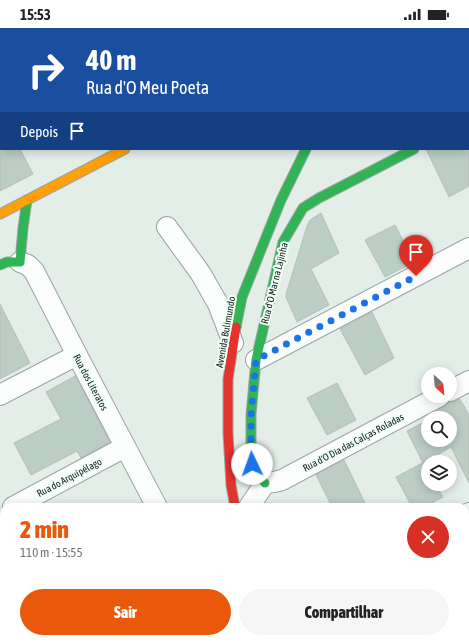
<!DOCTYPE html>
<html lang="pt">
<meta charset="utf-8">
<style>
body{margin:0;font-family:"Asap Condensed",sans-serif;background:#f6f6f6;color:#222;height:100vh;display:flex;flex-direction:column;font-size:15px;white-space:nowrap}
*{box-sizing:border-box;margin:0}
p{font-size:13px;color:#767676}
.icon{flex:none;width:22px;height:22px;fill:none;stroke:currentColor;stroke-width:2;stroke-linecap:round;stroke-linejoin:round}
.map{position:relative;flex:1;overflow:hidden}
.drawer{position:absolute;left:0px;top:475px;width:469px;height:140px;display:flex;flex-direction:column;background:#fff;border-radius:12px 12px 0 0;box-shadow:0 2px 10px #0003}
.drawer>*{flex:none}
.top-card{position:absolute;left:0px;top:0px;width:469px;height:122px;box-shadow:0 2px 10px #0003;background:#1a4fa0;color:#fff;overflow:hidden}
.needle{width:26px;rotate:153deg}
.buttons{position:absolute;left:421px;top:339px;display:grid;gap:8px}
.buttons a{display:grid;place-items:center;width:36px;height:36px;border-radius:50%;background:#fff;box-shadow:0 2px 10px #0003;font-size:20px}
.pin{position:absolute;display:grid;place-items:center;width:34px;height:34px;color:#fff;margin:-41px -17px;border-radius:50% 50% 50% 0;rotate:-45deg;box-shadow:0 0 4px #0007}
.pin .icon{rotate:45deg}
.me{position:absolute;width:44px;margin:-22px;rotate:357deg;stroke-linejoin:round;filter:drop-shadow(0 0 3px #0008)}
.turn{display:flex;align-items:center;gap:14px;height:84px;padding:0 20px;font-size:18px}
.turn .icon{width:52px;height:52px;stroke-width:2.5}
.turn b{display:block;font-size:28px;line-height:34px}
.then{display:flex;align-items:center;height:38px;padding:0 20px;background:#0003;gap:8px;font-size:15px}
.round{display:grid;place-items:center;flex:none;width:42px;height:42px;border-radius:21px;background:#f6f6f6}
.headline{display:flex;align-items:center;justify-content:space-between;height:68px;padding:0 20px}
h1{font-size:24px;font-weight:800;line-height:30px;color:#ea580c}
.cta{display:flex;gap:8px;margin-top:auto;padding:8px 20px}
.cta a{flex:1;height:46px;border-radius:24px;background:#ea580c;color:#fff;font-size:16px;font-weight:800;line-height:46px;text-align:center}
.cta a+a{background:#f6f6f6;color:#222}
.status{display:flex;justify-content:space-between;align-items:center;height:28px;padding:0 20px;background:#fff;direction:ltr}
.status svg{height:11px;fill:currentColor}
.map>svg:first-child{display:block}
.building{fill:#bbcdc5;stroke:#b7bfbb}
.lines{fill:none;stroke-linecap:round;stroke-linejoin:round}
.street-casing{stroke:#9ca4a0;stroke-width:22}
.fast-casing{stroke:#9ca4a0;stroke-width:11}
.slow-casing{stroke:#9ca4a0;stroke-width:11}
.jam-casing{stroke:#9ca4a0;stroke-width:11}
.street{stroke:#fbfcfc;stroke-width:20}
.fast{stroke:#30b455;stroke-width:9}
.slow{stroke:#ff9f0a;stroke-width:9}
.jam{stroke:#e5322d;stroke-width:9}
.route{stroke:#1a73e8;stroke-width:7;stroke-dasharray:0 12.6}
.labels{text-anchor:middle;stroke-width:4;stroke-linejoin:round;paint-order:stroke}
.street-label{font-size:10px;fill:#181e1b;stroke:#effef7}
</style>
<div class="status"><b>15:53</b><svg viewBox="0 0 49 12"><path d="M0 12V9h3v3zM5 12V6h3v6zM10 12V3h3v9zM15 12V0h3v12zM26 1h20v11H26zM47 4h2v5h-2z"/></svg></div>
<div class="map">
<svg width="469" height="615" viewBox="0 0 469 615">
<rect width="100%" height="100%" fill="#e4eee9"/>
<g class="building">
<path d="M0 121H20L33 146 0 163Z"/>
<path d="M426 121H469V158L449 169Z"/>
<path d="M321 185 339 225 311 241 329 277 297 294 286 269V266L291 250 307 198 310 192Z"/>
<path d="M395 197 414 234 385 249 365 212Z"/>
<path d="M0 276 30 335 0 351Z"/>
<path d="M372 284 394 330 365 347 340 301Z"/>
<path d="M75 348 110 414 81 430 77 423 31 447 14 415 61 391 46 364Z"/>
<path d="M337 355 356 392 327 407 307 370Z"/>
<path d="M460 371 469 387V455L451 419 423 435 407 403 428 392V412H450V390H431L435 388 433 385 445 378 449 374 455 373Z"/>
<path d="M344 432 367 479H332L316 447Z"/>
<path d="M428 432V456H435L443 469 424 479H412L396 449Z"/>
</g>
<g class="lines">
<defs>
<g id="street">
<path d="M107 0 108 1"/>
<path d="M69 1 71 0"/>
<path d="M0 77 1 75"/>
<path d="M468 93H469"/>
<path d="M167 199 201 246 218 276 233 315"/>
<path d="M20 234 28 237 34 243 77 327 157 479"/>
<path d="M256 332 469 220"/>
<path d="M450 363 469 353"/>
<path d="M0 367 77 327"/>
<path d="M13 479 125 419"/>
<path d="M249 479 265 455 274 454 282 452 440 368"/>
<path d="M465 487 469 485"/>
<path d="M0 610 4 608"/>
<path d="M222 615 224 611"/>
</g>
<g id="fast">
<path d="M347 1 349 0"/>
<path d="M417 1 418 0"/>
<path d="M0 237 7 234H20L23 200 27 172"/>
<path d="M236 299 242 269 281 172 306 121"/>
<path d="M265 455C257 447 253 440 251 429V387L256 332 283 214 303 180 319 170 414 121"/>
<path d="M276 611 278 615"/>
</g>
<path id="slow" d="M0 186 125 121"/>
<path id="jam" d="M235 479 231 457 228 405V351L236 299"/>
</defs>
<use href="#street" class="street-casing"/>
<use href="#fast" class="fast-casing"/>
<use href="#slow" class="slow-casing"/>
<use href="#jam" class="jam-casing"/>
<use href="#street" class="street"/>
<use href="#fast" class="fast"/>
<use href="#slow" class="slow"/>
<use href="#jam" class="jam"/>
</g>
<g class="lines">
<path class="route" d="M252 436 251 429V388L256 332 416 248"/>
</g>
<g class="labels">
<g class="street-label">
<text transform="translate(274 255) rotate(-76)" y="4">Rua d'O Mar na Lajinha</text>
<text transform="translate(225 304) rotate(-80)" y="4">Avenida Bulimundo</text>
<text transform="translate(91 354) rotate(62)" y="4">Rua dos Literatos</text>
<text transform="translate(353 414) rotate(-28)" y="4">Rua d'O Dia das Calças Roladas</text>
<text transform="translate(69 449) rotate(-28)" y="4">Rua do Arquipélago</text>
</g>
</g>
</svg>
<div class="buttons">
<a><svg class="needle" viewBox="-14 -14 28 28"><path d="M0-13l5 13h-10z" fill="#e53935"/><path d="M0 13l5-13h-10z" fill="#767676"/></svg></a>
<a><svg class="icon" aria-label="search" viewBox="0 0 24 24"><circle cx="10" cy="10" r="6"/><path d="M15 15l6 6"/></svg></a>
<a><svg class="icon" aria-label="layers" viewBox="0 0 24 24"><path d="M12 4l9 5-9 5-9-5zM3 14l9 5 9-5"/></svg></a>
</div>
<div class="pin" style="left:416px;top:248px;background:#d93025"><svg class="icon" aria-label="arrive" viewBox="0 0 24 24"><path d="M6 21V4h12l-3 4 3 4H6"/></svg></div>
<svg class="me" style="left:252px;top:436px" viewBox="-20 -20 40 40"><circle r="19" fill="#fff"/><path d="M0-13L10 11 0 6-10 11z" fill="#1a73e8"/></svg>
<div class="top-card">
<div class="turn"><svg class="icon" aria-label="right" viewBox="0 0 24 24"><path d="M7 20v-9h11M14 6l5 5-5 5"/></svg><div><b>40 m</b>Rua d'O Meu Poeta</div></div>
<div class="then">Depois<svg class="icon" aria-label="arrive" viewBox="0 0 24 24"><path d="M6 21V4h12l-3 4 3 4H6"/></svg></div>
</div>
<section class="drawer">
<div class="headline"><div><h1>2 min</h1><p>110 m · 15:55</p></div><a class="round" style="background:#d93025;color:#fff"><svg class="icon" aria-label="close" viewBox="0 0 24 24"><path d="M6 6l12 12M18 6L6 18"/></svg></a></div>
<div class="cta"><a>Sair</a><a>Compartilhar</a></div>
</section>
</div>
